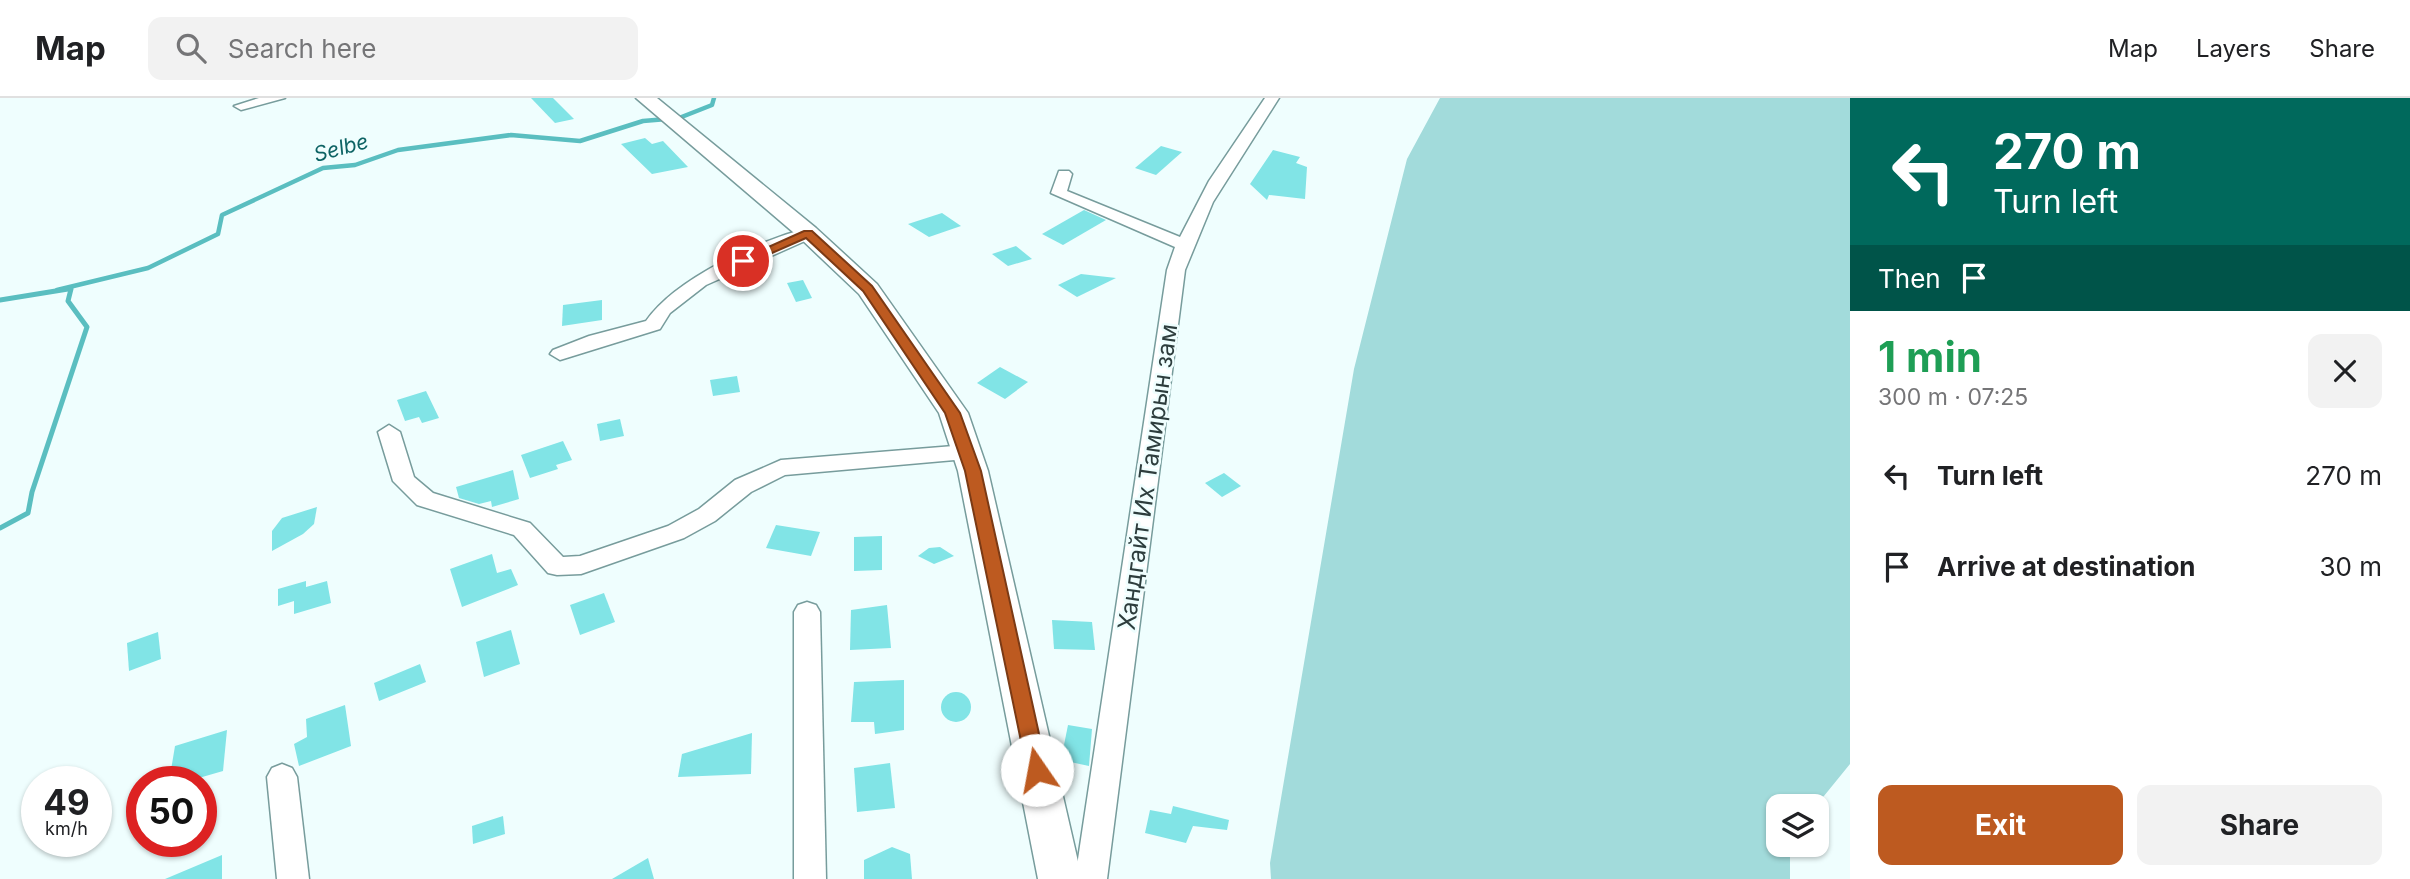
<!DOCTYPE html>
<meta charset="utf-8">
<style>
body{margin:0;font-family:Inter,sans-serif;background:#f2f2f2;color:#202124;height:100vh;display:flex;flex-direction:column;font-size:26px;white-space:nowrap}
*{box-sizing:border-box;margin:0}
p{font-size:23px;color:#757577}
.icon{flex:none;width:38px;height:38px;fill:none;stroke:currentColor;stroke-width:2;stroke-linecap:round;stroke-linejoin:round}
.map{position:relative;flex:1;overflow:hidden}
.details{display:flex;flex-direction:column;background:#fff;width:560px}
.details>*{flex:none}
.guide{background:#00695c;color:#fff;overflow:hidden}
.controls{position:absolute;left:1766px;top:696px;display:grid;gap:14px}
.controls a{display:grid;place-items:center;width:63px;height:63px;border-radius:14px;background:#fff;box-shadow:0 2px 5px #0004;font-size:35px}
.speed{position:absolute;left:21px;top:668px;display:flex;gap:14px;font-size:35px;font-weight:700;text-align:center}
.speed>*{display:grid;place-content:center;width:91px;height:91px;border-radius:50%;background:#fff;box-shadow:0 2px 5px #0004;line-height:1}
.speed small{font-size:18px;font-weight:400}
.speed .limit{border:10px solid #d22;background:#fff;color:#111}
.pin{position:absolute;display:grid;place-items:center;width:60px;height:60px;color:#fff;margin:-30px;border:4px solid #fff;border-radius:50%;box-shadow:0 2px 7px #0007}
.me{position:absolute;width:77px;margin:-38px;rotate:348deg;stroke-linejoin:round;filter:drop-shadow(0 0 5px #0008)}
.turn{display:flex;align-items:center;gap:24px;height:147px;padding:0 28px;font-size:32px}
.turn .icon{width:91px;height:91px;stroke-width:2.5}
.turn b{display:block;font-size:49px;line-height:60px}
.then{display:flex;align-items:center;height:66px;padding:0 28px;background:#0003;gap:14px;font-size:26px}
.round{display:grid;place-items:center;flex:none;width:74px;height:74px;border-radius:14px;background:#f2f2f2}
.summary{display:flex;align-items:center;justify-content:space-between;height:119px;padding:0 28px}
h1{font-size:42px;font-weight:700;line-height:52px;color:#1e9e55}
.button{display:flex;gap:14px;margin-top:auto;padding:14px 28px}
.button a{flex:1;height:80px;border-radius:14px;background:#bd5a20;color:#fff;font-size:28px;font-weight:700;line-height:80px;text-align:center}
.button a+a{background:#f2f2f2;color:#202124}
ul{padding:0;list-style:none}
li{display:flex;align-items:center;gap:21px;height:91px;padding:0 28px}
li div{flex:1}
li b{display:block;font-size:26px}
li em{font-style:normal}
header{display:flex;align-items:center;gap:42px;box-sizing:border-box;height:98px;padding:0 35px;background:#fff;border-bottom:2px solid #e0e0e0}
header strong{font-size:33px}
nav{display:flex;gap:38px;margin-inline-start:auto;font-size:24px}
.search{width:490px;height:63px;background:#f2f2f2;display:flex;align-items:center;gap:18px;box-sizing:border-box;padding:0 24px;border-radius:14px;color:#757577;font-size:26px}
main{display:flex;flex:1;min-height:0}
.map>svg:first-child{display:block}
.green{fill:#a2dbdb}
.lines{fill:none;stroke-linecap:round;stroke-linejoin:round}
.stream-far1{stroke:#5abec0;stroke-width:4.5}
.stream{stroke:#5abec0;stroke-width:5}
.building{fill:#81e4e6}
.minor-casing{stroke:#779c9c;stroke-width:3}
.secondary-casing{stroke:#779c9c;stroke-width:3}
.minor{fill:#fff;fill-rule:evenodd}
.secondary{fill:#fff;fill-rule:evenodd}
.route{fill:#bd5a20;stroke:#7b3a15;stroke-width:2}
.labels{text-anchor:middle;stroke-width:5;stroke-linejoin:round;paint-order:stroke}
.far-water-label{font-size:21px;font-style:italic;fill:#0d6364;stroke:#effefe}
.street-label{font-size:24px;fill:#2d3d3d;stroke:#effefe}
</style>
<header>
<strong>Map</strong>
<div class="search"><svg class="icon" aria-label="search" viewBox="0 0 24 24"><circle cx="10" cy="10" r="6"/><path d="M15 15l6 6"/></svg>Search here</div>
<nav><a>Map</a><a>Layers</a><a>Share</a></nav>
</header>
<main>
<div class="map">
<svg width="1850" height="781" viewBox="0 0 1850 781">
<rect width="100%" height="100%" fill="#effefe"/>
<path class="green" d="M1440 0H1850V666L1815 709H1778V747H1790V781H1271L1270 765 1354 271 1407 61Z"/>
<g class="lines">
<path class="stream-far1" d="M57 192 148 170 218 136 222 117 323 70 355 67 398 52 511 37 580 43 643 23 679 20 712 7 714 0"/>
<g class="stream">
<path d="M0 202 68 191"/>
<path d="M0 430 28 415 32 394 87 229 68 203 71 191"/>
</g>
</g>
<g class="building">
<path d="M531 0H553L574 21 555 25Z"/>
<path d="M645 40 652 46 663 43 688 69 652 76 621 46Z"/>
<path d="M1161 48 1182 54 1156 77 1135 70Z"/>
<path d="M1273 52 1300 59 1296 65 1307 69 1305 101 1269 97 1267 102 1250 86Z"/>
<path d="M1084 112 1106 122 1063 147 1042 136Z"/>
<path d="M942 115 961 128 929 139 908 126Z"/>
<path d="M1016 148 1032 161 1008 168 992 156Z"/>
<path d="M1081 176 1116 180 1077 199 1058 187Z"/>
<path d="M803 182 812 200 796 204 787 185Z"/>
<path d="M602 202V222L562 228 563 207Z"/>
<path d="M1000 269 1028 284 1005 301 977 285Z"/>
<path d="M737 278 740 294 713 298 710 282Z"/>
<path d="M426 293 439 320 422 325 419 319 405 323 397 302Z"/>
<path d="M620 321 624 338 600 343 597 326Z"/>
<path d="M563 343 572 362 556 367 558 371 530 380 521 357Z"/>
<path d="M513 372 519 401 492 409 491 403 479 406 459 400 456 389Z"/>
<path d="M1224 375 1241 388 1222 399 1205 385Z"/>
<path d="M317 409 314 426 303 436 272 453V433L282 420Z"/>
<path d="M776 427 820 434 811 458 766 450Z"/>
<path d="M882 438V472L854 473V439Z"/>
<path d="M940 449 954 458 934 466 918 458 929 450Z"/>
<path d="M492 456 497 475 511 471 518 487 462 509 450 471Z"/>
<path d="M306 483V489L327 483 331 505 294 516V503L278 508V491Z"/>
<path d="M604 495 615 524 580 537 570 507Z"/>
<path d="M887 507 891 550 850 552 851 512Z"/>
<path d="M1052 522 1092 524 1095 552 1054 551Z"/>
<path d="M511 532 520 566 484 579 476 544Z"/>
<path d="M158 534 161 561 129 573 127 545Z"/>
<path d="M420 566 426 584 379 603 374 585Z"/>
<path d="M904 582V632L875 636 874 624H851L854 584Z"/>
<circle cx="956" cy="609" r="15"/>
<path d="M345 607 351 648 299 668 294 646 307 639 306 621Z"/>
<path d="M1068 627 1092 631 1089 668 1061 662Z"/>
<path d="M227 632 223 673 185 684H169L175 648Z"/>
<path d="M752 635 751 676 678 679 682 656Z"/>
<path d="M890 665 895 710 857 714 854 670Z"/>
<path d="M1173 708 1229 722 1227 732 1193 728 1186 745 1145 735 1150 712 1171 716Z"/>
<path d="M503 718 505 736 473 746 472 728Z"/>
<path d="M892 749 910 756 912 781H864V762Z"/>
<path d="M222 757V781H165Z"/>
<path d="M648 760 654 781H612Z"/>
</g>
<g class="lines">
<defs>
<g id="minor">
<path d="M259 0H285L241 12 234 8Z"/>
<path d="M1265 0H1279L1213 104 1185 172 1107 781H1075L1167 172 1175 149 1051 95 1059 73H1069L1072 76 1067 93 1180 139 1209 83Z"/>
<path d="M808 130 816 135 814 139 706 187 670 215 660 231 560 262 550 256 553 252 589 238 646 223C676 180 758 143 808 130Z"/>
<path d="M389 327 400 334 414 379 433 395 530 425 563 459 580 458 668 428 699 411 735 382 781 362 966 347 974 349 977 354 974 359 966 361 785 377 751 394 715 423 684 440 581 476 557 477 548 475 514 437 417 407 393 383 378 334Z"/>
<path d="M807 504 816 507 820 514 826 781H794V514L798 507Z"/>
<path d="M282 666 292 670 297 679 309 781H277L267 679 272 670Z"/>
</g>
<path id="secondary" d="M636 0H657L816 130 877 186 968 315 988 373 1082 781H1038L958 373 939 315 859 196 800 140Z"/>
</defs>
<use href="#minor" class="minor-casing"/>
<use href="#secondary" class="secondary-casing"/>
<use href="#minor" class="minor"/>
<use href="#secondary" class="secondary"/>
</g>
<path class="route" d="M804 133H812L872 188 960 315 981 373 1047 672 1044 679 1037 681 1030 679 1027 672 965 373 945 315 863 193 806 140 747 166 737 163Z"/>
<g class="labels">
<g class="far-water-label">
<text transform="translate(341 50) rotate(-15)" y="7">Selbe</text>
</g>
<g class="street-label">
<text transform="translate(1148 379) rotate(-82)" y="8">Хандгайт Их Тамирын зам</text>
</g>
</g>
</svg>
<div class="controls">
<a><svg class="icon" aria-label="layers" viewBox="0 0 24 24"><path d="M12 4l9 5-9 5-9-5zM3 14l9 5 9-5"/></svg></a>
</div>
<div class="speed"><div>49<small>km/h</small></div><div class="limit">50</div></div>
<div class="pin" style="left:743px;top:163px;background:#d93025"><svg class="icon" aria-label="arrive" viewBox="0 0 24 24"><path d="M6 21V4h12l-3 4 3 4H6"/></svg></div>
<svg class="me" style="left:1037px;top:672px" viewBox="-20 -20 40 40"><circle r="19" fill="#fff"/><path d="M0-13L10 11 0 6-10 11z" fill="#bd5a20"/></svg>
</div>
<section class="details">
<div class="guide">
<div class="turn"><svg class="icon" aria-label="left" viewBox="0 0 24 24"><path d="M17 20v-9H6M10 6l-5 5 5 5"/></svg><div><b>270 m</b>Turn left</div></div>
<div class="then">Then<svg class="icon" aria-label="arrive" viewBox="0 0 24 24"><path d="M6 21V4h12l-3 4 3 4H6"/></svg></div>
</div>
<div class="summary"><div><h1>1 min</h1><p>300 m · 07:25</p></div><a class="round"><svg class="icon" aria-label="close" viewBox="0 0 24 24"><path d="M6 6l12 12M18 6L6 18"/></svg></a></div>
<ul>
<li><svg class="icon" aria-label="left" viewBox="0 0 24 24"><path d="M17 20v-9H6M10 6l-5 5 5 5"/></svg><div><b>Turn left</b></div><em>270 m</em></li>
<li><svg class="icon" aria-label="arrive" viewBox="0 0 24 24"><path d="M6 21V4h12l-3 4 3 4H6"/></svg><div><b>Arrive at destination</b></div><em>30 m</em></li>
</ul>
<div class="button"><a>Exit</a><a>Share</a></div>
</section>
</main>
